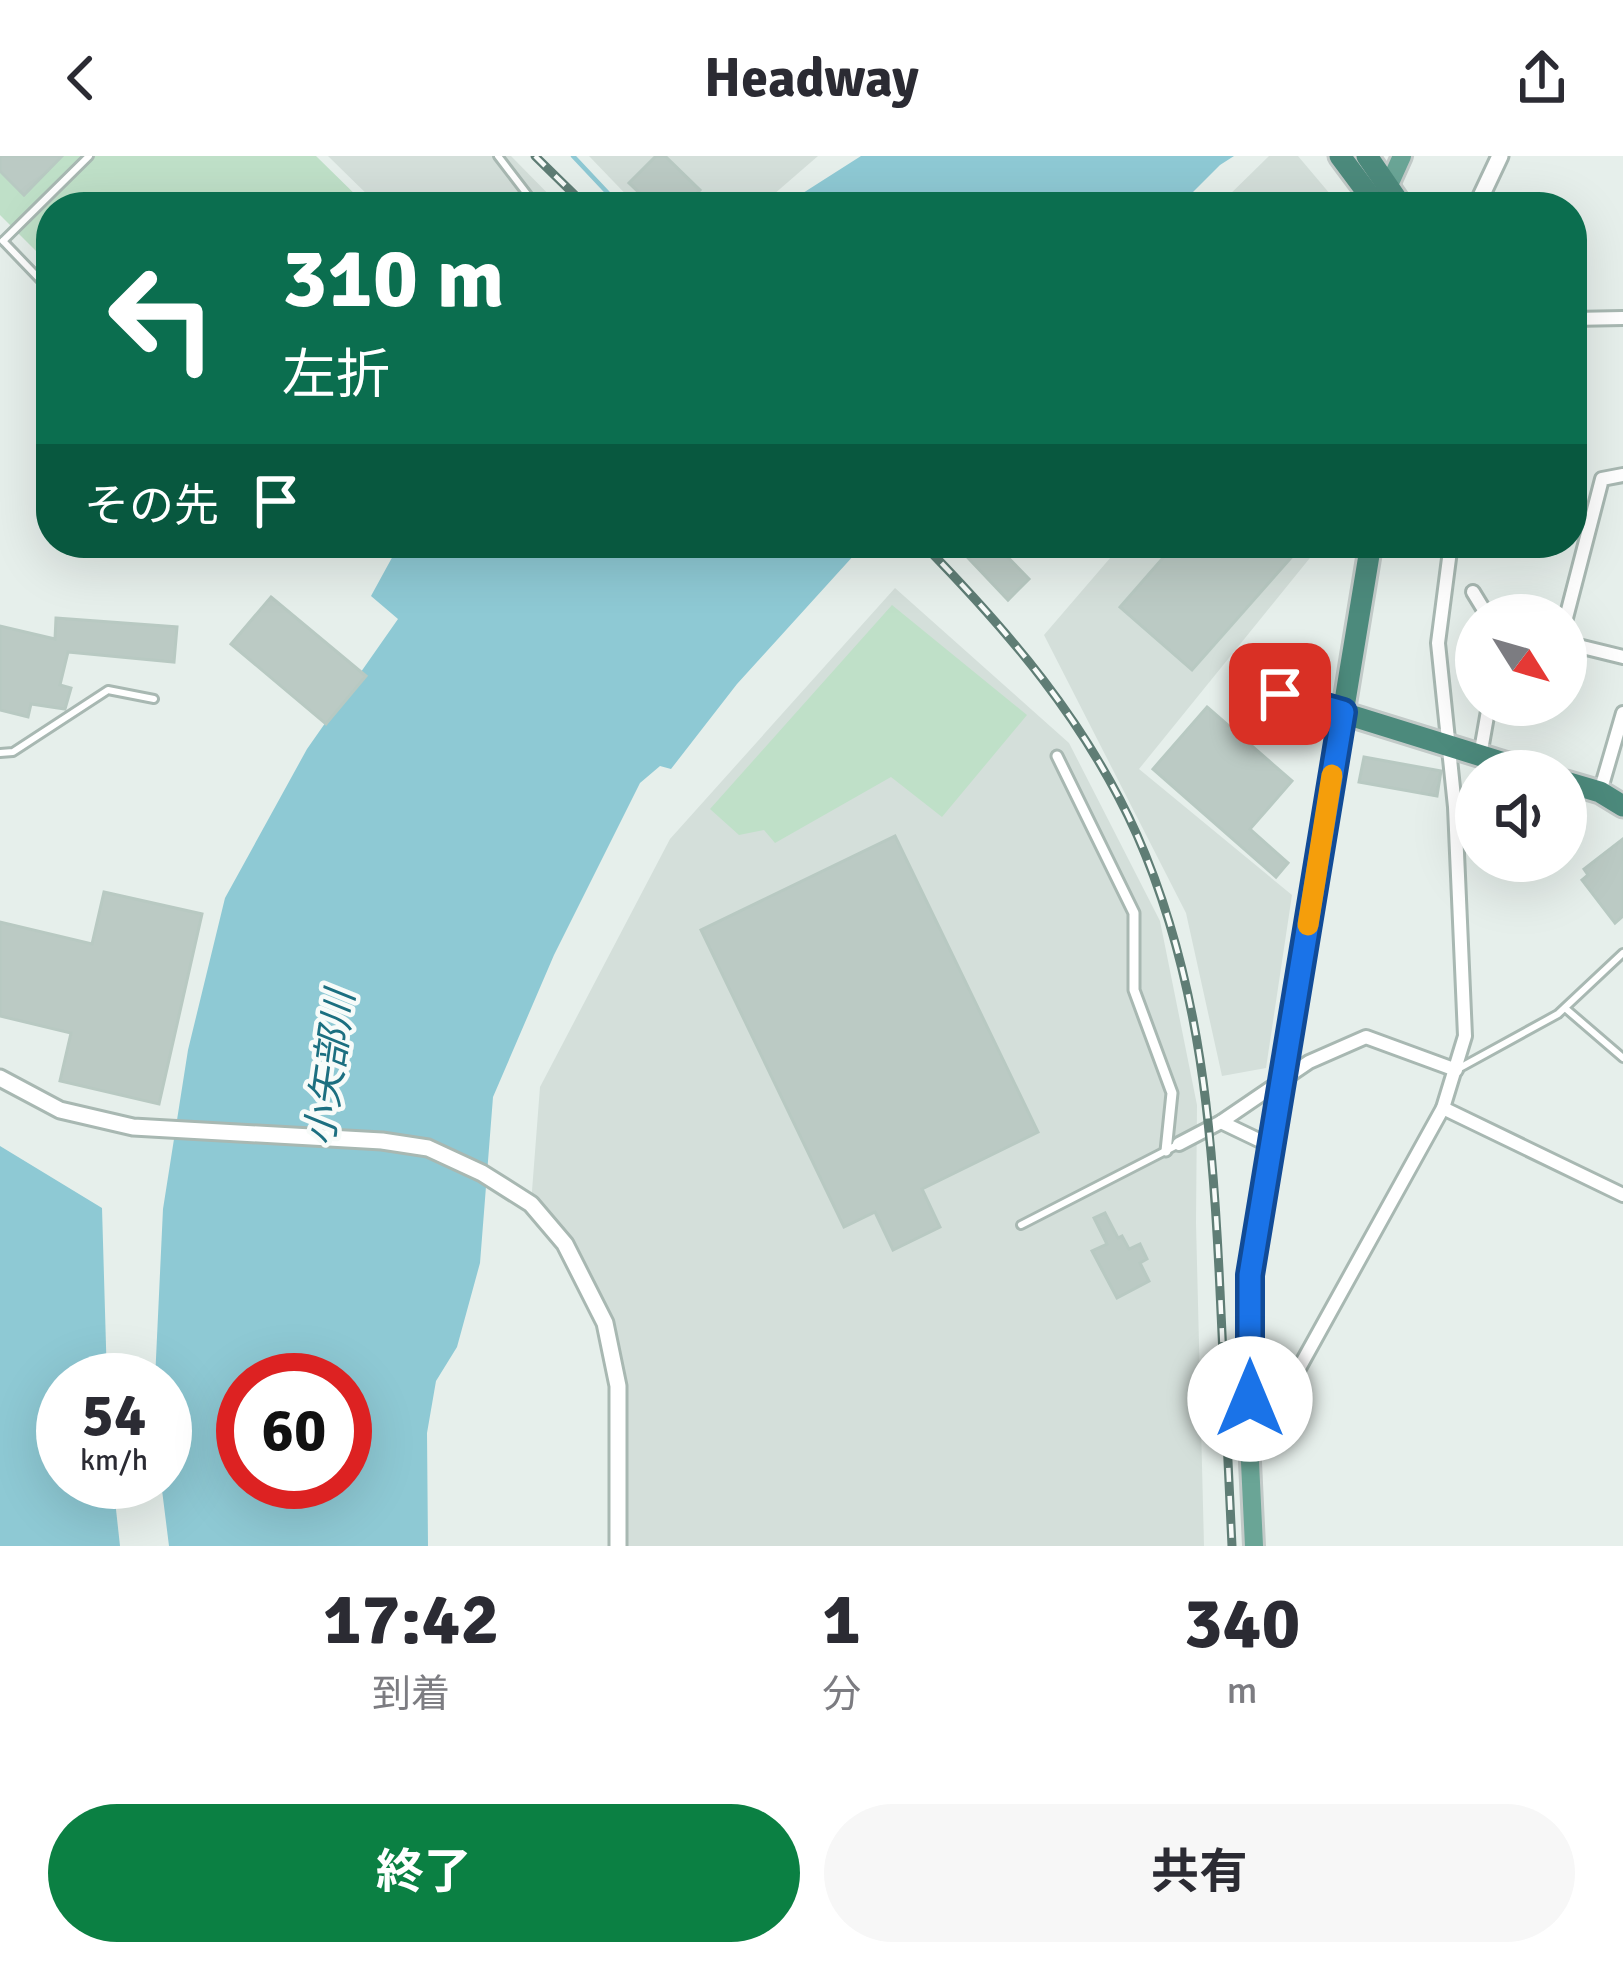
<!DOCTYPE html>
<html lang="ja">
<meta charset="utf-8">
<style>
body{margin:0;font-family:Signika,"Noto Sans JP",sans-serif;background:#f7f7f7;color:#2b2b33;height:100vh;display:flex;flex-direction:column;font-size:45px;white-space:nowrap}
*{box-sizing:border-box;margin:0}
p{font-size:39px;color:#7c7c81}
.icon{flex:none;width:66px;height:66px;fill:none;stroke:currentColor;stroke-width:2;stroke-linecap:round;stroke-linejoin:round}
.map{position:relative;height:1390px;overflow:hidden}
.panel{display:flex;flex-direction:column;background:#fff;flex:1}
.panel>*{flex:none}
.guide{position:absolute;left:36px;top:36px;width:1551px;height:366px;border-radius:48px;box-shadow:0 12px 48px #0002;background:#0b6e4f;color:#fff;overflow:hidden}
.needle{width:78px;rotate:127deg}
.controls{position:absolute;left:1455px;top:438px;display:grid;gap:24px}
.controls a{display:grid;place-items:center;width:132px;height:132px;border-radius:50%;background:#fff;box-shadow:0 12px 48px #0002;font-size:60px}
.speed{position:absolute;left:36px;top:1197px;display:flex;gap:24px;font-size:60px;font-weight:700;text-align:center}
.speed>*{display:grid;place-content:center;width:156px;height:156px;border-radius:50%;background:#fff;box-shadow:0 12px 48px #0002;line-height:1}
.speed small{font-size:30px;font-weight:400}
.speed .limit{border:18px solid #d22;background:#fff;color:#111}
.pin{position:absolute;display:grid;place-items:center;width:102px;height:102px;color:#fff;margin:-51px;border-radius:24px;box-shadow:0 6px 18px #0006}
.me{position:absolute;width:132px;margin:-66px;rotate:0deg;stroke-linejoin:round;filter:drop-shadow(0 0 9px #0008)}
.turn{display:flex;align-items:center;gap:42px;height:252px;padding:0 48px;font-size:54px}
.turn .icon{width:156px;height:156px;stroke-width:2.5}
.turn b{display:block;font-size:84px;line-height:102px}
.then{display:flex;align-items:center;height:114px;padding:0 48px;background:#0003;gap:24px;font-size:45px}
.eta{display:flex;justify-content:space-evenly;align-items:center;height:204px;text-align:center}
.eta b{font-size:72px;font-weight:700;line-height:84px}
.action{display:flex;gap:24px;margin-top:auto;padding:24px 48px}
.action a{flex:1;height:138px;border-radius:72px;background:#0b8043;color:#fff;font-size:48px;font-weight:700;line-height:138px;text-align:center}
.action a+a{background:#f7f7f7;color:#2b2b33}
header{display:flex;justify-content:space-between;align-items:center;height:156px;padding:0 48px;background:#fff;font-size:54px;font-weight:700}
.map>svg:first-child{display:block}
.built{fill:#d4dfda}
.green{fill:#bfe0c8}
.water{fill:#8ec9d4;fill-rule:evenodd}
.lines{fill:none;stroke-linecap:round;stroke-linejoin:round}
.stream{stroke:#8ec9d4;stroke-width:4.5}
.building{fill:#bbcac4;stroke:#b8c9c2;stroke-width:3}
.service-casing{stroke:#a8b8b2;stroke-width:12}
.pedestrian-casing{stroke:#a8b8b2;stroke-width:15}
.minor-casing{stroke:#a8b8b2;stroke-width:18}
.tertiary-casing{stroke:#a8b8b2;stroke-width:21}
.primary-casing{stroke:#c2cac8;stroke-width:24}
.trunk-casing{stroke:#c2cac8;stroke-width:27}
.service{stroke:#fff;stroke-width:6}
.pedestrian{stroke:#fff;stroke-width:9}
.minor{stroke:#fff;stroke-width:12}
.tertiary{stroke:#fff;stroke-width:15}
.primary{stroke:#6aa596;stroke-width:18}
.trunk{stroke:#4c8a7c;stroke-width:21}
.rail-casing{stroke:#5f7d75;stroke-width:9}
.rail{stroke:#f7fbf9;stroke-width:4.5;stroke-dasharray:14;stroke-linecap:butt}
.route-casing{stroke:#114b97;stroke-width:30}
.route{stroke:#1a73e8;stroke-width:21}
.slow{stroke:#f59e0b;stroke-width:21}
.labels{text-anchor:middle;stroke-width:9;stroke-linejoin:round;paint-order:stroke}
.water-label{font-size:39px;font-style:italic;fill:#1c6f80;stroke:#f7fbf9}
</style>
<header><svg class="icon" aria-label="back" viewBox="0 0 24 24"><path d="M15 5l-7 7 7 7"/></svg>Headway<svg class="icon" aria-label="share" viewBox="0 0 24 24"><path d="M12 15V3M7 8l5-5 5 5M5 13v7h14v-7"/></svg></header>
<div class="map">
<svg width="1623" height="1390" viewBox="0 0 1623 1390">
<rect width="100%" height="100%" fill="#e6efeb"/>
<g class="built">
<path d="M328 0H511L561 51H380Z"/>
<path d="M589 0H818L759 51H638Z"/>
<path d="M1269 0H1298L1341 51H1217Z"/>
<path d="M1123 387H1322L1139 613 1292 739 1266 912 1222 920 1186 757 1044 479Z"/>
<path d="M895 432 1069 587 1160 765 1197 949 1196 1067 1204 1390H618V1230L605 1167 565 1088 531 1048 540 931 670 683Z"/>
</g>
<g class="green">
<path d="M0 0H316L368 51H51V110L0 59Z"/>
<path d="M892 449 1027 559 942 661 891 621 775 687 764 674 739 679 710 653Z"/>
</g>
<g class="water">
<path d="M861 0H1234L1220 9 1178 51H781Z"/>
<path d="M400 387H865L737 528 671 613 660 610 640 627 554 799 493 941 480 1107 457 1191 436 1225 427 1277 428 1390H169L161 1326H165V1224H155L163 1053 188 894 225 742 307 593 398 463 371 440ZM243 1224H345V1326H243Z"/>
<path d="M0 990 102 1052 107 1224H63V1326H113L120 1390H0Z"/>
</g>
<g class="lines">
<path class="stream" d="M573 0 621 51"/>
</g>
<g class="building">
<path d="M0 0H62L24 39 0 15Z"/>
<path d="M656 0H665L700 34 683 51H654L629 27Z"/>
<path d="M954 387H994L1029 423 1008 444Z"/>
<path d="M1176 387H1304L1192 514 1120 451Z"/>
<path d="M271 441 366 520 326 568 231 488Z"/>
<path d="M56 462 177 471 174 506 68 496 60 529 71 532 65 553 31 548 28 561 0 554V470L55 483Z"/>
<path d="M1207 551 1292 625 1250 673 1288 707 1276 721 1153 613Z"/>
<path d="M1364 601 1441 615 1437 640 1359 626Z"/>
<path d="M895 680 1038 976 922 1033 940 1071 893 1094 875 1056 844 1071 701 774Z"/>
<path d="M1623 683V760L1615 767 1582 724 1588 719 1584 713Z"/>
<path d="M104 736 202 758 159 948 60 925 71 877 0 860V766L92 788Z"/>
<path d="M1105 1057 1118 1082 1122 1080 1129 1093 1140 1088 1147 1103 1140 1107 1149 1125 1117 1142 1092 1095 1107 1088 1094 1062Z"/>
</g>
<g class="lines">
<defs>
<g id="service">
<path d="M498 0 537 51"/>
<path d="M3 85 89 0"/>
<path d="M3 85 51 135"/>
<path d="M1248 511 1280 538 1340 556"/>
<path d="M0 597 13 596 108 534 154 543"/>
<path d="M1565 852 1623 902"/>
<path d="M1456 914 1558 858 1623 797"/>
<path d="M1021 1069 1179 988"/>
</g>
<path id="pedestrian" d="M1057 600 1134 757V834L1172 937 1166 995"/>
<g id="minor">
<path d="M1572 163 1623 162"/>
<path d="M1473 436 1487 459"/>
<path d="M1566 462 1602 323 1623 319"/>
<path d="M1566 487 1623 501"/>
<path d="M1480 600 1489 549"/>
<path d="M1600 636 1623 557"/>
<path d="M1443 952 1623 1039"/>
<path d="M1221 966 1269 989"/>
<path d="M1179 988 1221 966 1309 906 1366 881 1456 914"/>
<path d="M1249 1285 1262 1279 1443 952 1465 880 1455 651 1438 487 1451 387"/>
</g>
<g id="tertiary">
<path d="M1476 51 1500 0"/>
<path d="M0 922 60 954 133 971 382 985 428 992 482 1017 531 1048 565 1088 605 1167 618 1230V1390"/>
</g>
<g id="primary">
<path d="M1384 40 1402 0"/>
<path d="M1254 1390 1249 1285 1250 1119 1343 557"/>
</g>
<g id="trunk">
<path d="M1340 0 1378 51"/>
<path d="M1367 0 1402 51"/>
<path d="M1371 387 1343 557 1530 615"/>
<path d="M1566 626 1600 636 1623 650"/>
</g>
</defs>
<use href="#service" class="service-casing"/>
<use href="#pedestrian" class="pedestrian-casing"/>
<use href="#minor" class="minor-casing"/>
<use href="#tertiary" class="tertiary-casing"/>
<use href="#primary" class="primary-casing"/>
<use href="#trunk" class="trunk-casing"/>
<use href="#service" class="service"/>
<use href="#pedestrian" class="pedestrian"/>
<use href="#minor" class="minor"/>
<use href="#tertiary" class="tertiary"/>
<use href="#primary" class="primary"/>
<use href="#trunk" class="trunk"/>
<defs>
<g id="rail">
<path d="M535 0 587 51"/>
<path d="M922 387C1008 475 1086 565 1137 679 1201 824 1213 979 1220 1135 1224 1220 1228 1305 1232 1390"/>
</g>
</defs>
<use href="#rail" class="rail-casing"/>
<use href="#rail" class="rail"/>
</g>
<g class="lines">
<defs>
<path id="route" d="M1250 1243V1119L1343 556 1280 538"/>
</defs>
<use href="#route" class="route-casing"/>
<use href="#route" class="route"/>
<path class="slow" d="M1308 769 1332 619"/>
</g>
<g class="labels">
<g class="water-label">
<text transform="translate(329 912) rotate(-82)" y="14">小矢部川</text>
</g>
</g>
</svg>
<div class="controls">
<a><svg class="needle" viewBox="-14 -14 28 28"><path d="M0-13l5 13h-10z" fill="#e53935"/><path d="M0 13l5-13h-10z" fill="#7c7c81"/></svg></a>
<a><svg class="icon" aria-label="sound" viewBox="0 0 24 24"><path d="M4 9h4l5-4v14l-5-4H4zM17 9q2 3 0 6"/></svg></a>
</div>
<div class="speed"><div>54<small>km/h</small></div><div class="limit">60</div></div>
<div class="pin" style="left:1280px;top:538px;background:#d93025"><svg class="icon" aria-label="arrive" viewBox="0 0 24 24"><path d="M6 21V4h12l-3 4 3 4H6"/></svg></div>
<svg class="me" style="left:1250px;top:1243px" viewBox="-20 -20 40 40"><circle r="19" fill="#fff"/><path d="M0-13L10 11 0 6-10 11z" fill="#1a73e8"/></svg>
<div class="guide">
<div class="turn"><svg class="icon" aria-label="left" viewBox="0 0 24 24"><path d="M17 20v-9H6M10 6l-5 5 5 5"/></svg><div><b>310 m</b>左折</div></div>
<div class="then">その先<svg class="icon" aria-label="arrive" viewBox="0 0 24 24"><path d="M6 21V4h12l-3 4 3 4H6"/></svg></div>
</div>
</div>
<section class="panel">
<div class="eta">
<div><b>17:42</b><p>到着</p></div>
<div><b>1</b><p>分</p></div>
<div><b>340</b><p>m</p></div>
</div>
<div class="action"><a>終了</a><a>共有</a></div>
</section>
